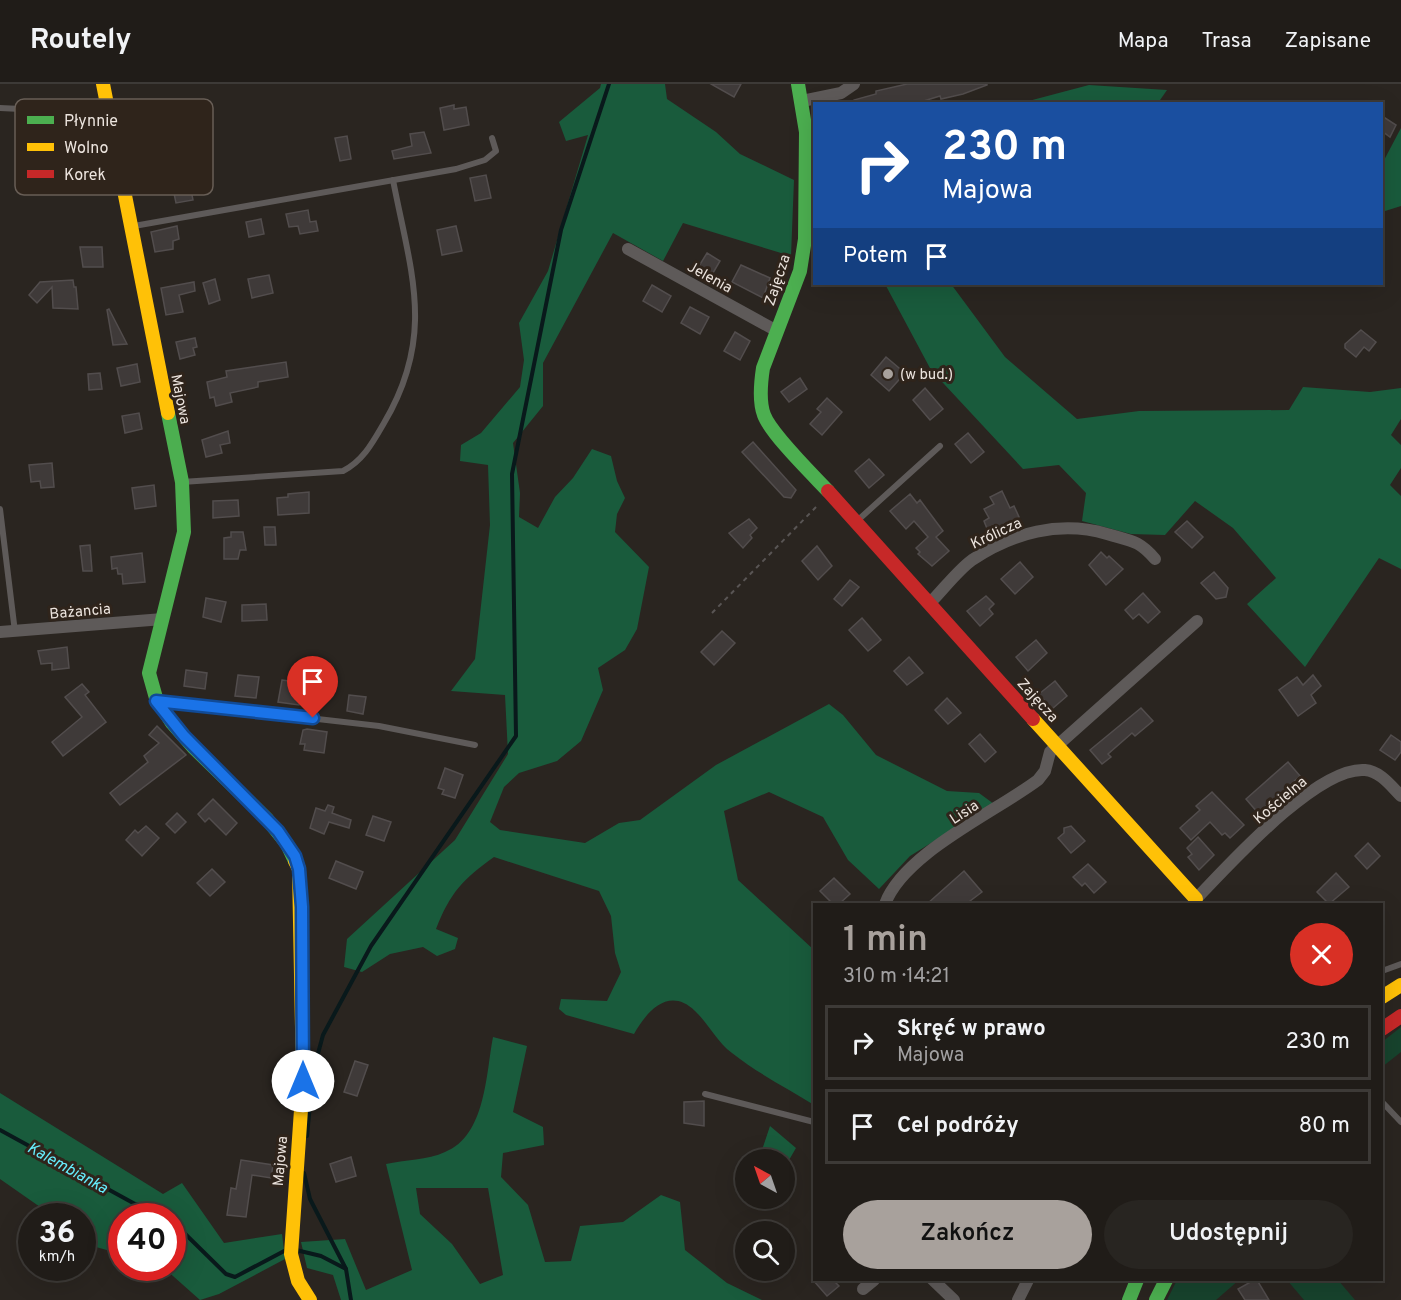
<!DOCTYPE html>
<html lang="pl">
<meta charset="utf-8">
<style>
body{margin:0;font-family:Overpass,sans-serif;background:#282521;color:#f1f3f6;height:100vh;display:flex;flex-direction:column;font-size:22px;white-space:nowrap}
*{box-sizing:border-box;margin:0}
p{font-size:20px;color:#a2a1a2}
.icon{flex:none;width:33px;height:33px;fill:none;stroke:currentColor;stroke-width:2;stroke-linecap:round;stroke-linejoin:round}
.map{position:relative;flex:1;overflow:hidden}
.details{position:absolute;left:813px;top:819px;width:570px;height:378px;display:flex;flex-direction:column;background:#201c18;border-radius:0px;box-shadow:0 6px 24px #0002,0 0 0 2px #3d3a37}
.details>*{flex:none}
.hud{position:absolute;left:813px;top:18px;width:570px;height:183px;border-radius:0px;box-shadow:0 6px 24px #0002,0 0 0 2px #3d3a37;background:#1a4fa0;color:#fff;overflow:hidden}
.needle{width:39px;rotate:320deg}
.controls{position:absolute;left:735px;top:1065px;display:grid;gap:12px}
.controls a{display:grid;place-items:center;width:60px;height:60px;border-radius:50%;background:#201c18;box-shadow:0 6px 24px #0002,0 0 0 2px #3d3a37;font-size:30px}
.speed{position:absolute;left:18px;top:1119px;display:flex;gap:12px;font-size:30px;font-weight:700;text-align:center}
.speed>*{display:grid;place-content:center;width:78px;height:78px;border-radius:50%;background:#201c18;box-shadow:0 6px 24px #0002,0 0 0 2px #3d3a37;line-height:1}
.speed small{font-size:15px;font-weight:400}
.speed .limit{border:9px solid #d22;background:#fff;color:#111}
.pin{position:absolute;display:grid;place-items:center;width:51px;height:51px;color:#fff;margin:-62px -26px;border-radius:50% 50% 50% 0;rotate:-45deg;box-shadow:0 0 6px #0007}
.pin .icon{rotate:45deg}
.me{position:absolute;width:66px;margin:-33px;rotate:0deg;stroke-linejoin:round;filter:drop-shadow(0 0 4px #0008)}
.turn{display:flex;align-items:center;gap:21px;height:126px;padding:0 30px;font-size:27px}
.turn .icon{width:78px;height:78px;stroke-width:2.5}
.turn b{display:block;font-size:42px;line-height:51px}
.then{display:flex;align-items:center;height:57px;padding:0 30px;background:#0003;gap:12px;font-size:22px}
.round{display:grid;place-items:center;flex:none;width:63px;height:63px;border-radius:32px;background:#282521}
.head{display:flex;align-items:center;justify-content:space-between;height:102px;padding:0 30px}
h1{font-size:36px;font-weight:600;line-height:45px;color:#a8a19c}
.cta{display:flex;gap:12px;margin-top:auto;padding:12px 30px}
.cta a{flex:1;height:69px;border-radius:36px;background:#a8a19c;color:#111;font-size:24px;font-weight:600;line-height:69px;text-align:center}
.cta a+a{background:#282521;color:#f1f3f6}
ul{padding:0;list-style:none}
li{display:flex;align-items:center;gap:18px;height:75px;margin:0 12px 9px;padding:0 18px;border:3px solid #3d3a37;border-radius:0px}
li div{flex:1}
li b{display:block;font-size:22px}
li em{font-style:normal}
header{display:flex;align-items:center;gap:36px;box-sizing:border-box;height:84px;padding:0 30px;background:#201c18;border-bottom:2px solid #3d3a37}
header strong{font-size:28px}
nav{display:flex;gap:33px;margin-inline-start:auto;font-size:21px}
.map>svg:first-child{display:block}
.green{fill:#17432d}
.forest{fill:#195b3c;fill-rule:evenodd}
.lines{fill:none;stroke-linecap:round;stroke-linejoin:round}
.stream{stroke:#09191b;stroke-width:4}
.building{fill:#3f3a39;stroke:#524d4d;stroke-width:1.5}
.path{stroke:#595554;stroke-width:2;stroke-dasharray:4.5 4.5;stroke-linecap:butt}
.lane{stroke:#5e5a59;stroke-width:6}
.street{stroke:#5e5a59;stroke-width:12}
.fast{stroke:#4caf50;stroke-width:14}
.slow{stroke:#ffc107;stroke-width:14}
.jam{stroke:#c62828;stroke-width:14}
.route-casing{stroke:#114b97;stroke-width:15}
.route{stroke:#1a73e8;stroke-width:10}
.poi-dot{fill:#a8a19c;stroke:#2f241b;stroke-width:2}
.labels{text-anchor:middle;stroke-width:6;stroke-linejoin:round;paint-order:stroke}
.street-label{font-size:15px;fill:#ece4de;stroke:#2f241b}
.poi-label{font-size:15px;fill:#ece4de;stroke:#2f241b;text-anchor:start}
.water-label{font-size:16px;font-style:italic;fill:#66edfd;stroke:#2f241b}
.key{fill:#2f241b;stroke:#685e56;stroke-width:1.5}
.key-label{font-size:16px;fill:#ece4de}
</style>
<header>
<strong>Routely</strong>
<nav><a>Mapa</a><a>Trasa</a><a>Zapisane</a></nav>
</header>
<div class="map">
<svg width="1401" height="1216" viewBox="0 0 1401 1216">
<rect width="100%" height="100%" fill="#2a2520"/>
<g class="green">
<path d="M1401 943V968L1382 983V958Z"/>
<path d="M1177 1196H1239L1216 1216H1167Z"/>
<path d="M1287 1196H1338L1355 1216H1304Z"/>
</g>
<g class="forest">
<path d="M601 0H665L667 15 716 48 740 70 794 96 791 172 683 139 663 177 613 149 543 279V322L513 359 520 409 519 433 538 444 555 413 573 394 592 365 611 372 617 397 625 414 617 430 615 448 649 483 637 545 625 566 598 584 603 606 581 657 557 677 519 689 504 703 490 738 500 746 585 759 619 739 640 736 716 681 829 620 843 631 876 671 947 707 979 709 994 720 910 772 879 805 848 776 823 733 769 708 724 727 738 796 814 866V1021C787 1004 757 989 732 969 716 957 709 940 695 927 669 902 647 927 634 950L566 931 559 925 561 915 607 917 621 888 615 869 611 832 599 807 494 773C463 795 450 809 436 845L458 854 455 865 437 872 423 863 390 870 362 888 344 883 347 855 455 756 508 670 505 611 451 607 475 575 490 441 488 381 460 377 461 361 481 349 520 303 524 276 519 239 548 187 588 51 566 57 559 38 600 4Z"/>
<path d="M1089 1 1167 6 1158 19H1021Z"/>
<path d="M1401 44V122L1382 128V80Z"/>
<path d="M885 200H951L1005 273 1077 335 1139 327 1289 326 1303 303 1370 308 1401 304V335L1391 351 1401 361V384L1390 401 1401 412V485L1379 474 1305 583 1247 520 1276 494 1233 444 1195 417 1165 451 1131 450 1082 437 1086 409 1059 381 1023 385 931 286Z"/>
<path d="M493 953 527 962 513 1028 543 1043 544 1061 503 1069 501 1093 528 1121 545 1178 571 1177 580 1142 623 1138 661 1111 680 1118 685 1166 727 1199 762 1216H341L333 1191 307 1184 301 1158 345 1155 366 1206 412 1186 386 1080C404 1076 428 1076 445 1068 486 1052 486 989 493 953ZM416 1104H488L503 1191 480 1200 452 1160 420 1130Z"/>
<path d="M0 1009 163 1110 182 1099 224 1159 282 1150 285 1175 219 1210 200 1216 164 1184H172V1132H122L121 1170 96 1163 83 1154 82 1132H53L0 1095Z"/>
<path d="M770 1042 796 1064 785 1083 784 1076 759 1075Z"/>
</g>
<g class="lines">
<g class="stream">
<path d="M0 1046 135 1120 160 1125 168 1132"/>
<path d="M307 1052 313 988 323 951 371 862 516 652 512 390 561 146 609 0"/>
<path d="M304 1089 310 1115 346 1185"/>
<path d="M172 1137 226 1190 235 1193 286 1166"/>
<path d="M296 1166 321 1172 346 1185 351 1216"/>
</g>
</g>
<g class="building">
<path d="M711 0H741L734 13Z"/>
<path d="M907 0H987V1L963 10 941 15 940 12 914 20H854V16L876 10V7Z"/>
<path d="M454 21V25L466 23 469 41 444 46 440 24Z"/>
<path d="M1382 32 1396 41 1390 53 1382 47Z"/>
<path d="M424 48 431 69 394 75 392 67 412 62 410 50Z"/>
<path d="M347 52 351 75 340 77 335 54Z"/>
<path d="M193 91 195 106H191L193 116 176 119 171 95Z"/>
<path d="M486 91 491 114 475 117 470 94Z"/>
<path d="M308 126 310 138 316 137 318 147 300 150 298 142 289 143 286 130Z"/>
<path d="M261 135 264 150 249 153 246 138Z"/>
<path d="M177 142 179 155 173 157V165L155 168 151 148Z"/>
<path d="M456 142 462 167 442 171 437 146Z"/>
<path d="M80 163H102L103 183H83Z"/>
<path d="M707 169 720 177 713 189 699 182Z"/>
<path d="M741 181 770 194 763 214 732 198Z"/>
<path d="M269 191 273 209 252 214 248 195Z"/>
<path d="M215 195 220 216 209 220 203 199Z"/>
<path d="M73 196 74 203H76L78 225 53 224 52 203 37 219 29 211 40 198Z"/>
<path d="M194 198 195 207 179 211 183 228 166 231 161 204Z"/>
<path d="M652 201 671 212 662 228 643 217Z"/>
<path d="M690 223 709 233 700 250 681 239Z"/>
<path d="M109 225 127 260 113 261 107 226Z"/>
<path d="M1361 246 1376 258 1369 267 1364 263 1356 273 1345 264V260Z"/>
<path d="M735 248 750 257 740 276 724 267Z"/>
<path d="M195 254 197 263 193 264 195 271 180 275 176 258Z"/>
<path d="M886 273 905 289 889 307 871 291Z"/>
<path d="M286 278 288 293 258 298V303L230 309 232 318 216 322 214 313 210 314 207 298 227 293 226 287Z"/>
<path d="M137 280 140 298 121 302 117 284Z"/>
<path d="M100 289 102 305 89 306 88 290Z"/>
<path d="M800 294 807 305 789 318 781 308Z"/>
<path d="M925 304 943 325 930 336 913 316Z"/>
<path d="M827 314 842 328 822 351 810 340 821 328 817 325Z"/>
<path d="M139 329 142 345 125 349 122 332Z"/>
<path d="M228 347 230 359 220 361 222 369 206 373 202 356Z"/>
<path d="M968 349 984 368 971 379 955 360Z"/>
<path d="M753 358 796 406 791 414 784 413 742 368Z"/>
<path d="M869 375 884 391 869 404 855 387Z"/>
<path d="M52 379 54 403 41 404 40 397 31 398 29 381Z"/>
<path d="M154 401 156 422 135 425 132 404Z"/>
<path d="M1002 407 1010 424 1014 422 1019 433 988 447 984 437 989 434 984 425 994 420 990 413Z"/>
<path d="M309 408V429L278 431 277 414 288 413V410Z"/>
<path d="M910 410 917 419 920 416 943 447 936 453 949 467 932 482 918 470 920 468 916 464 928 453 914 437 906 445 890 427Z"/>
<path d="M238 416 239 432 213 434V417Z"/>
<path d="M749 435 757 444 750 451 752 454 743 464 729 449Z"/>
<path d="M1187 437 1203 453 1192 464 1175 448Z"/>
<path d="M264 443H275L276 461H265Z"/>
<path d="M231 448H243L246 466H240L238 475H224V454L231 453Z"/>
<path d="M90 461 92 487H83L80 462Z"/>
<path d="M817 462 832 482 818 496 802 477Z"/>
<path d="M1101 468 1107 474 1109 472 1123 485 1106 501 1089 481Z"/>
<path d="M142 469 145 498 123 500 122 490H118L117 484 112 485 111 473Z"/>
<path d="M1020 478 1033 493 1015 510 1001 495Z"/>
<path d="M1214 488 1228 504 1226 513 1216 515 1201 499Z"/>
<path d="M850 496 859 503 842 522 834 515Z"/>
<path d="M1143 509 1160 528 1148 539 1139 530 1133 535 1125 526Z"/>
<path d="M986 512 994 520 989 525 993 530 980 542 967 527Z"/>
<path d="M206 514 226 518 221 538 203 533Z"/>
<path d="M266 520 267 536 242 537V521Z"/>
<path d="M862 534 881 556 868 567 849 546Z"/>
<path d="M722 547 735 559 714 581 701 568Z"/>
<path d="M1036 556 1047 569 1028 587 1016 573Z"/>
<path d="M67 563 69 584 52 586V579L41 580 38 567Z"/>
<path d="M909 573 923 589 907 601 894 587Z"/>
<path d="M186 586 207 589 205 605 184 602Z"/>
<path d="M238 591 259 593 256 614 235 612Z"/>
<path d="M1313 591 1321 602 1311 611 1316 619 1298 632 1279 606 1297 593 1303 601Z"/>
<path d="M282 596 303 599 299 621 278 618Z"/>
<path d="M1055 597 1067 612 1052 625 1039 610Z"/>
<path d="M82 600 89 608 85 611 106 638 63 672 52 658 82 633 65 613Z"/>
<path d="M349 611 366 613 363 630 347 627Z"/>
<path d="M947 614 961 629 948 640 935 626Z"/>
<path d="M1141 624 1153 637 1135 652 1132 649 1108 670 1111 673 1102 680 1090 666Z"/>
<path d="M157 642 186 671 120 721 110 709 148 678 144 672 159 659 149 651Z"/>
<path d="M307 645 327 648 324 669 304 666 305 660H300L303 646Z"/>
<path d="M980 650 996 668 985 678 969 660Z"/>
<path d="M1391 651 1401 658V668L1395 676 1380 666Z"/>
<path d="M1288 678 1300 692 1258 729 1246 715Z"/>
<path d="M445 684 463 691 455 714 442 710 444 706 438 704Z"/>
<path d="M1212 708 1244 741 1230 754 1225 749 1222 751 1210 738 1191 756 1180 744 1200 726 1196 722Z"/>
<path d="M213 715 237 739 226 751 209 734 205 738 198 730Z"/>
<path d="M328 721 334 723 332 729 351 736 349 744 329 738 324 750 310 744 316 724 325 727Z"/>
<path d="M177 729 186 738 175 749 166 740Z"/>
<path d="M373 732 391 738 384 757 366 751Z"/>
<path d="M146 742 159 754 142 772 126 756 135 746 138 749Z"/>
<path d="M1071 742 1085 757 1071 769 1058 754 1064 749V744Z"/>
<path d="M1198 753 1214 771 1199 786 1188 773 1192 770 1187 764Z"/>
<path d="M1368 759 1380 772 1367 785 1355 772Z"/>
<path d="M336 777 363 788 356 805 329 794Z"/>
<path d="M1088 780 1106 798 1094 809 1085 799 1082 802 1073 793Z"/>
<path d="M212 785 225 798 210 812 197 799Z"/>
<path d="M964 787 982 808 966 820H927Z"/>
<path d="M1336 789 1349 803 1329 820 1317 808Z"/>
<path d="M834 794 850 810 839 820H833L820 807Z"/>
<path d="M355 977 368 981 357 1012 344 1008Z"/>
<path d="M704 1017V1042L684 1039V1018Z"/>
<path d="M351 1073 356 1092 336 1098 330 1080Z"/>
<path d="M241 1076 273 1081 271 1094 252 1091 246 1133 227 1131 231 1104 236 1105Z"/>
<path d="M813 1196H833L839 1202 827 1212Z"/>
<path d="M1254 1196H1257L1269 1216H1245L1238 1205Z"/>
</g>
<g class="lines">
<path class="path" d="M712 529 819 420"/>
<g class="lane">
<path d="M0 24 21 25 106 17"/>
<path d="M134 142 456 85 485 76 496 67 492 54"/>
<path d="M182 398 343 387C363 377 373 358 384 339 436 251 411 189 393 96"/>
<path d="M0 425 15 548"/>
<path d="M857 437 940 362"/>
<path d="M160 617 379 642 475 661"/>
<path d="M1382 887 1401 880"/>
<path d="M705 1010 814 1038"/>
<path d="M1384 1020 1401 1038"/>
</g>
<g class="street">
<path d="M802 17 841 9 854 0"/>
<path d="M628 165 777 247"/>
<path d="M930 519C943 506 957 487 972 476 1012 449 1060 436 1107 450 1131 457 1139 456 1155 475"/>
<path d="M0 548 163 535"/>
<path d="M885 820C904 769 994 729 1038 696L1045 687 1050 668 1197 537"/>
<path d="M1195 820 1196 815C1228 782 1317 682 1365 686 1380 687 1391 702 1401 712"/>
<path d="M933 1196 954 1216"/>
<path d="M863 1205 874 1196"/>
<path d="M1018 1216 1028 1196"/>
</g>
<g class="fast">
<path d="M798 0 806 48 805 155 800 187 763 284C761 297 759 318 764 331 771 350 812 390 828 407"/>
<path d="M168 329 182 398 184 448 149 589 156 614 172 639 193 663 267 735 287 760 295 777"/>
<path d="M1129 1216 1137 1196"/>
<path d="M1156 1216 1166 1196"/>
</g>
<g class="slow">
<path d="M103 0 168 329"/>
<path d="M1033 635 1196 815"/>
<path d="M295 777 299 785 303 997 291 1170 298 1197 310 1216"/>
<path d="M1382 913 1401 901"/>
</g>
<g class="jam">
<path d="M828 407 1033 635"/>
<path d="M1382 945 1401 932"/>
</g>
</g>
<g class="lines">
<defs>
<path id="route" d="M303 997 302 823 299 785 295 772 278 747 184 652 156 617 313 634"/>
</defs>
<use href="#route" class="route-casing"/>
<use href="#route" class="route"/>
</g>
<circle class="poi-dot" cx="888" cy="290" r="6"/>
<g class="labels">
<g class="street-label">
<text transform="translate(710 193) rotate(29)" y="5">Jelenia</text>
<text transform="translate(777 196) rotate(-72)" y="5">Zajęcza</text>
<text transform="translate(181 315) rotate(79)" y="5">Majowa</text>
<text transform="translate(996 449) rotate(-25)" y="5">Królicza</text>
<text transform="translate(80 527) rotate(-5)" y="5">Bażancia</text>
<text transform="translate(1038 616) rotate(48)" y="5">Zajęcza</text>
<text transform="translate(1280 716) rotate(-40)" y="5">Kościelna</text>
<text transform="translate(964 728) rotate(-33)" y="5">Lisia</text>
<text transform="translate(280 1077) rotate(-85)" y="5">Majowa</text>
</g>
<g class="poi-label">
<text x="900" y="295">(w bud.)</text>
</g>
<g class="water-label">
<text transform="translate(68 1083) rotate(29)" y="6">Kalembianka</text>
</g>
</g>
<rect x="15" y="15" width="198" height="96" rx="9" class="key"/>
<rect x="27" y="32" width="27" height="8" fill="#4caf50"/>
<rect x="27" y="59" width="27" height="8" fill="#ffc107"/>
<rect x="27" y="86" width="27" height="8" fill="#c62828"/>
<g class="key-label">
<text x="64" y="42">Płynnie</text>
<text x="64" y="69">Wolno</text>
<text x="64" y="96">Korek</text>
</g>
</svg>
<div class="controls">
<a><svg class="needle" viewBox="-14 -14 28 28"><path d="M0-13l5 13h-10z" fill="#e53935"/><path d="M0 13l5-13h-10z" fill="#a2a1a2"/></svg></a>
<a><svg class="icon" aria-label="search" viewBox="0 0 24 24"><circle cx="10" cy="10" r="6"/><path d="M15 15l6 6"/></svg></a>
</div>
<div class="speed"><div>36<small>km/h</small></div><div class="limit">40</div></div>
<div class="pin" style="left:313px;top:634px;background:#d93025"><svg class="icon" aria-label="arrive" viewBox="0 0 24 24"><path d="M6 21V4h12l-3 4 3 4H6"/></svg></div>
<svg class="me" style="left:303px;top:997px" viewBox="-20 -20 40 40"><circle r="19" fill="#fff"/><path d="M0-13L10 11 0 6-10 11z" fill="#1a73e8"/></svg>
<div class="hud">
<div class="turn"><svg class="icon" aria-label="right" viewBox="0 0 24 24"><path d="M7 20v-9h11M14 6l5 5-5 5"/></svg><div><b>230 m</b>Majowa</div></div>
<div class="then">Potem<svg class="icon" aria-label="arrive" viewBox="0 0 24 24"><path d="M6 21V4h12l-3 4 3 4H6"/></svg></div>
</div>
<section class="details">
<div class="head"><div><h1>1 min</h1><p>310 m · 14:21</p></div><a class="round" style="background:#d93025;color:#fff"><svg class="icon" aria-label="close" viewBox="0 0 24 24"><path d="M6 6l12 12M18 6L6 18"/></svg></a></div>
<ul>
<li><svg class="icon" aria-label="right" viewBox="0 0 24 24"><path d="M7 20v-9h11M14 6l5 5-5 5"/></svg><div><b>Skręć w prawo</b><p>Majowa</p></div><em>230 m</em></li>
<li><svg class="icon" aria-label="arrive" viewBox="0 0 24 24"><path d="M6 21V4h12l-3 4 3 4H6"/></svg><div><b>Cel podróży</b></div><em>80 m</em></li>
</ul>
<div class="cta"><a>Zakończ</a><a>Udostępnij</a></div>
</section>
</div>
